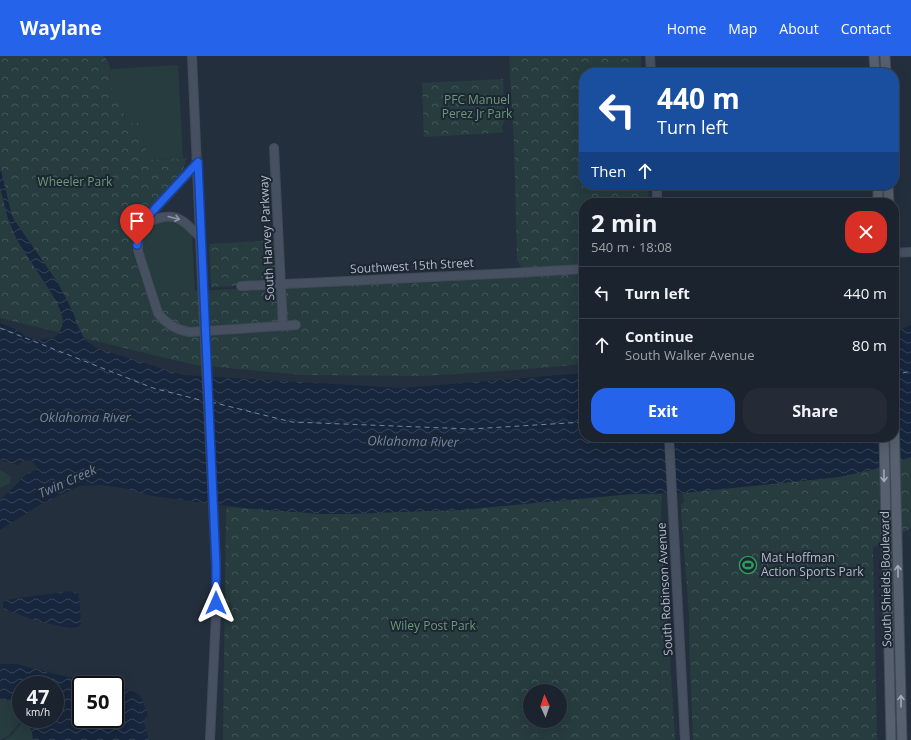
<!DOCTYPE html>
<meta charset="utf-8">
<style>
body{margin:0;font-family:"Open Sans",sans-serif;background:#242b36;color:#f1f3f6;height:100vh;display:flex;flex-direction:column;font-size:15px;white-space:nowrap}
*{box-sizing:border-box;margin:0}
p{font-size:13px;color:#a0a4aa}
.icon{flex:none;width:22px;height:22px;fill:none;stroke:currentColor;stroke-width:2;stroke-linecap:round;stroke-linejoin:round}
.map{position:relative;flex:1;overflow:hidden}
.drawer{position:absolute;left:579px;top:142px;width:320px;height:244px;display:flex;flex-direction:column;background:#1b232e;border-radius:16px;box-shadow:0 4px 16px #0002,0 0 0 1px #39404a}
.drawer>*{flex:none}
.hud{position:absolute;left:579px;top:12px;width:320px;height:122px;border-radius:16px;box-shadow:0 4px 16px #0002,0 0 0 1px #39404a;background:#1a4fa0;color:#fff;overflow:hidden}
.needle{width:26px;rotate:357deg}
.controls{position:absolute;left:523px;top:628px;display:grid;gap:8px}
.controls a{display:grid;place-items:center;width:44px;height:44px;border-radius:50%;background:#1b232e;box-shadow:0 4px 16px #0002,0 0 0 1px #39404a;font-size:20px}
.speed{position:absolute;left:12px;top:620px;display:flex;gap:8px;font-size:20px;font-weight:700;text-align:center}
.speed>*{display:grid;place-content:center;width:52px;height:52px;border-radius:50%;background:#1b232e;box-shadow:0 4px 16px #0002,0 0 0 1px #39404a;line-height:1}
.speed small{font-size:10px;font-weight:400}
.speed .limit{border:2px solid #111;border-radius:6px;background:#fff;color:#111}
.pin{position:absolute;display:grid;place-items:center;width:34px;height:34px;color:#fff;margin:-41px -17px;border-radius:50% 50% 50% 0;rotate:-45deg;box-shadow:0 0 4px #0007}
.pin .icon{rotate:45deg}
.me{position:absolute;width:44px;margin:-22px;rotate:0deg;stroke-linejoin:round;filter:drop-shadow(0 0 3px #0008)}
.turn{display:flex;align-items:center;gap:14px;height:84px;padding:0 12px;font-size:18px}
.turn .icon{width:52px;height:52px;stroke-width:2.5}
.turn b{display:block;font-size:28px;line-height:34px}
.then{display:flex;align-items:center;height:38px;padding:0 12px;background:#0003;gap:8px;font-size:15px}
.round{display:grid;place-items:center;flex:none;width:42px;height:42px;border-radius:16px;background:#242b36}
.head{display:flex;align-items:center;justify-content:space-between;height:68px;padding:0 12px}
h1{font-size:24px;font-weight:700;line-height:30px}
.action{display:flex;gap:8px;margin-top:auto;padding:8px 12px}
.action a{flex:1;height:46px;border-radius:16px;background:#2563eb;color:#fff;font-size:16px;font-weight:700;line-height:46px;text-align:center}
.action a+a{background:#242b36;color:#f1f3f6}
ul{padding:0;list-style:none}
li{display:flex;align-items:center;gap:12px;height:52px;padding:0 12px;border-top:1px solid #39404a}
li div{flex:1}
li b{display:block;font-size:15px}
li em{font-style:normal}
header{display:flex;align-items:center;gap:24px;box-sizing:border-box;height:56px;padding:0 20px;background:#2563eb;color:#fff}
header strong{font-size:19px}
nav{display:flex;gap:22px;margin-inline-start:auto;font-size:14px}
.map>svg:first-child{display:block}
.green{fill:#263c3f}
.park{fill:url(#park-crowns);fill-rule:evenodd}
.water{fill:url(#water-waves)}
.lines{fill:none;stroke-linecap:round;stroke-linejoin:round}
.ferry{stroke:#6d86a8;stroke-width:1;stroke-dasharray:5 4;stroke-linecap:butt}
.secondary-casing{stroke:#414a57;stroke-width:10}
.primary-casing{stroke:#414a57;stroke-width:11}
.secondary{stroke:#465061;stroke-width:8}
.primary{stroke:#56606e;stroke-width:9}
.secondary-bridge-casing{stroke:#414a57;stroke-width:10;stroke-linecap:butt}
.secondary-bridge{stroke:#465061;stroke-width:8}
.oneway{stroke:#8e96a5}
.oneway2{stroke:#a1aab7}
.route-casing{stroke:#184099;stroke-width:10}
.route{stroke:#2563eb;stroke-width:7}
.labels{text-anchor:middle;stroke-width:4;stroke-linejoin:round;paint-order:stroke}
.park-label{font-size:12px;fill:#6b9a76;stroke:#1d2633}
.street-label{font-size:12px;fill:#b4bcc9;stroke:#1d2633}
.poi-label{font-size:12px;fill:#b4bcc9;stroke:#1d2633;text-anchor:start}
.water-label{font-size:13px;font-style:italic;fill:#6d86a8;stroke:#1d2633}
</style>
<header>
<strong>Waylane</strong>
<nav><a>Home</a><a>Map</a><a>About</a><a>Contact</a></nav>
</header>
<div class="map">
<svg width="911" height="684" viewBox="0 0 911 684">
<defs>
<pattern id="park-crowns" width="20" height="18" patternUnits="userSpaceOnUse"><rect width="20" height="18" fill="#263c3f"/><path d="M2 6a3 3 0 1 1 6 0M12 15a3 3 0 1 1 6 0" fill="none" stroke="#435659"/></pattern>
<pattern id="water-waves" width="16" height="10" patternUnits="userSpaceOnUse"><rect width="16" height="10" fill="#17263c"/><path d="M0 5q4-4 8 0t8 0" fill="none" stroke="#364457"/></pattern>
</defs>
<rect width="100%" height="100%" fill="#242f3e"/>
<g class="green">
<path d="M178 9 183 102 149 104 139 67 125 69V59L108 26 111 13Z"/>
<path d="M174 164C181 168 187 173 192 180L195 235 157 237 142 193V180L148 170 154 166Z"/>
<path d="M0 414 6 417 11 421 10 427 0 432Z"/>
<path d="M18 641H21V663H27L19 667 8 680 0 684V642C6 645 12 644 18 641Z"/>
<path d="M28 665 32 676 33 684H4L12 679 21 668Z"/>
</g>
<g class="park">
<path d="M0 0H104C112 12 111 13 108 26 118 40 125 51 125 68L139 67 149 104 187 102 182 116 179 122 141 164 135 174 133 180 132 195 146 237 584 218V308L516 314 422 320 304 319 195 309 0 262Z"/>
<path d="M509 0H641V17H584V129H648L649 147H584V209L526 213 522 212 517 204 514 90Z"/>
<path d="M503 23 505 64 502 71 503 76 496 77 424 81 422 27Z"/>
<path d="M275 184 276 216C275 220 273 223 269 224L270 228 211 231 209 188Z"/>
<path d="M911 401V473L889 482 873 492 877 684H693L689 583V559L681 455V448L684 446 683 437 839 421 871 414Z"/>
<path d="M631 438H662L661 458 675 684H223L226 457 227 451 253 453 323 458 460 454ZM530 635H560V665H530Z"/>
</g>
<g class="water">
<path d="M0 111 12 160 15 165 58 227 73 256 77 268 85 284 96 292 183 319 402 332 584 317V381H894V276L911 269V401L871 414 839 421 683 437 631 438 460 454 346 458H323L253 453 152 440 123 432 99 429 79 430 38 450 0 474V444L28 417 38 413C33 404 26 401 18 409L0 404V267L18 274 25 280 36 284 55 282C67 267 63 263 57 246L17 184 8 163 0 131Z"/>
<path d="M70 535 79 538 81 567 78 571 70 572 37 565 3 553V546L11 543Z"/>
<path d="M0 608H17L58 619 111 629H81V663H115V630L134 636 141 640 148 660 145 662 144 667 149 684H33L32 676 28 667V663H55V629H21V641C13 641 9 647 0 642Z"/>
</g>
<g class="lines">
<g class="ferry">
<path d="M0 272 153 332 204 345"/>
<path d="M894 319 911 315"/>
<path d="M211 346 292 366 471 373 584 366"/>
</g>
<defs>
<g id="secondary">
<path d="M192 0 203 245"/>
<path d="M650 0 651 17"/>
<path d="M274 92 283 270"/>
<path d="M198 106 151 157 139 177 138 181V195L158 257C166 268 176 274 190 276L296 269"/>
<path d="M657 129V147"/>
<path d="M145 167C175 155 179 160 201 182"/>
<path d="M894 197 911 196"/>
<path d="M241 230 514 217 584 213"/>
<path d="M669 381 685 684"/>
<path d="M210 684 216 559V509"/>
</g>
<g id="primary">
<path d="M874 0 875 17"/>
<path d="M885 0 886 17"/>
<path d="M878 129V147"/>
<path d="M888 129 889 147"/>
<path d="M894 360 902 684"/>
<path d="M884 381 891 684"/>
</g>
</defs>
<use href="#secondary" class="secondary-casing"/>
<use href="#primary" class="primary-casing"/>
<use href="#secondary" class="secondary"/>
<use href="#primary" class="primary"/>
<defs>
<path id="secondary-bridge" d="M203 245 216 509"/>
</defs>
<use href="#secondary-bridge" class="secondary-bridge-casing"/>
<use href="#secondary-bridge" class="secondary-bridge"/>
</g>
<defs><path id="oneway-shaft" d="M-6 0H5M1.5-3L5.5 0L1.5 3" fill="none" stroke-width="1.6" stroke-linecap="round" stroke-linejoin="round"/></defs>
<use class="oneway" href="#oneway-shaft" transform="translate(174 162) rotate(14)"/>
<g class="oneway2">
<use href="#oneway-shaft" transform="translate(884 420) rotate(89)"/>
<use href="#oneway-shaft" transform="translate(898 515) rotate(-91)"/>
<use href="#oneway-shaft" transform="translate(901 645) rotate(-91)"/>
</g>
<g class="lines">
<defs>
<path id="route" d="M137 189 139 177 151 157 198 106 216 509V547"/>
</defs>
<use href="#route" class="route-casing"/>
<use href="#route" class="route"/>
</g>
<defs>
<symbol id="stadium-ring" viewBox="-11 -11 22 22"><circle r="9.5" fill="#1d2633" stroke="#2e9e5b" stroke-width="1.5"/><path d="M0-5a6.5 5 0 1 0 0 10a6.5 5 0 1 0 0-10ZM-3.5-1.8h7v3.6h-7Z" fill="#2e9e5b"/></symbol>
</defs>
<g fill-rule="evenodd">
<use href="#stadium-ring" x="738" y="499" width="20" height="20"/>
</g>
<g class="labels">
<g class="park-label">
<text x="477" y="48">PFC Manuel<tspan x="477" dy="14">Perez Jr Park</tspan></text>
<text x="75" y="130">Wheeler Park</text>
<text x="433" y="574">Wiley Post Park</text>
</g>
<g class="street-label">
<text transform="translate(267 182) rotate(-93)" y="4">South Harvey Parkway</text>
<text transform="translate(412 210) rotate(-3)" y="4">Southwest 15th Street</text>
<text transform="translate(886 523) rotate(-91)" y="4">South Shields Boulevard</text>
<text transform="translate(665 533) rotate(-93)" y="4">South Robinson Avenue</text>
</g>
<g class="poi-label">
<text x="761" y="506">Mat Hoffman<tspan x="761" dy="14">Action Sports Park</tspan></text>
</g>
<g class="water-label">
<text x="85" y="366">Oklahoma River</text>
<text transform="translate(413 385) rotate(1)" y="5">Oklahoma River</text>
<text transform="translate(67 425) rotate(-24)" y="5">Twin Creek</text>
</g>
</g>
</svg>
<div class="controls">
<a><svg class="needle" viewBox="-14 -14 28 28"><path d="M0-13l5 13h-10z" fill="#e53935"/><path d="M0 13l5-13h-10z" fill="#a0a4aa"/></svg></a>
</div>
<div class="speed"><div>47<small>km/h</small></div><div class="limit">50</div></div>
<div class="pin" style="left:137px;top:189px;background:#d93025"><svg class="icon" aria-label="arrive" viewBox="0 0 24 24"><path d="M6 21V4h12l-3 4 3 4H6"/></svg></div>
<svg class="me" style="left:216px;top:547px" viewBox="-20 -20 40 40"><path d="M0-17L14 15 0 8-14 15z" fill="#2563eb" stroke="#fff" stroke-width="4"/></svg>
<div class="hud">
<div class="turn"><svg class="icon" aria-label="left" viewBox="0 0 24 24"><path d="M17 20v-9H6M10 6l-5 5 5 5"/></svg><div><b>440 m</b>Turn left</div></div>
<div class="then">Then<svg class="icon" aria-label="ahead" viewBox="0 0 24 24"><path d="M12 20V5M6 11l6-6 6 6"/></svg></div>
</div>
<section class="drawer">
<div class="head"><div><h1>2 min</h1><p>540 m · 18:08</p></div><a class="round" style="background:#d93025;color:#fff"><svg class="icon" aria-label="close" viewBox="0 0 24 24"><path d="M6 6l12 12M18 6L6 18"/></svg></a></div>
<ul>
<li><svg class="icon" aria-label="left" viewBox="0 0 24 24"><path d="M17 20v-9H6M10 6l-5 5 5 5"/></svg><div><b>Turn left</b></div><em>440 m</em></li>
<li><svg class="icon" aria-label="ahead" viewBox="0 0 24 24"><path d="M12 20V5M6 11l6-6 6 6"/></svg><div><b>Continue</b><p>South Walker Avenue</p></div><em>80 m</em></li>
</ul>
<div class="action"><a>Exit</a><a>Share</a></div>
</section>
</div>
